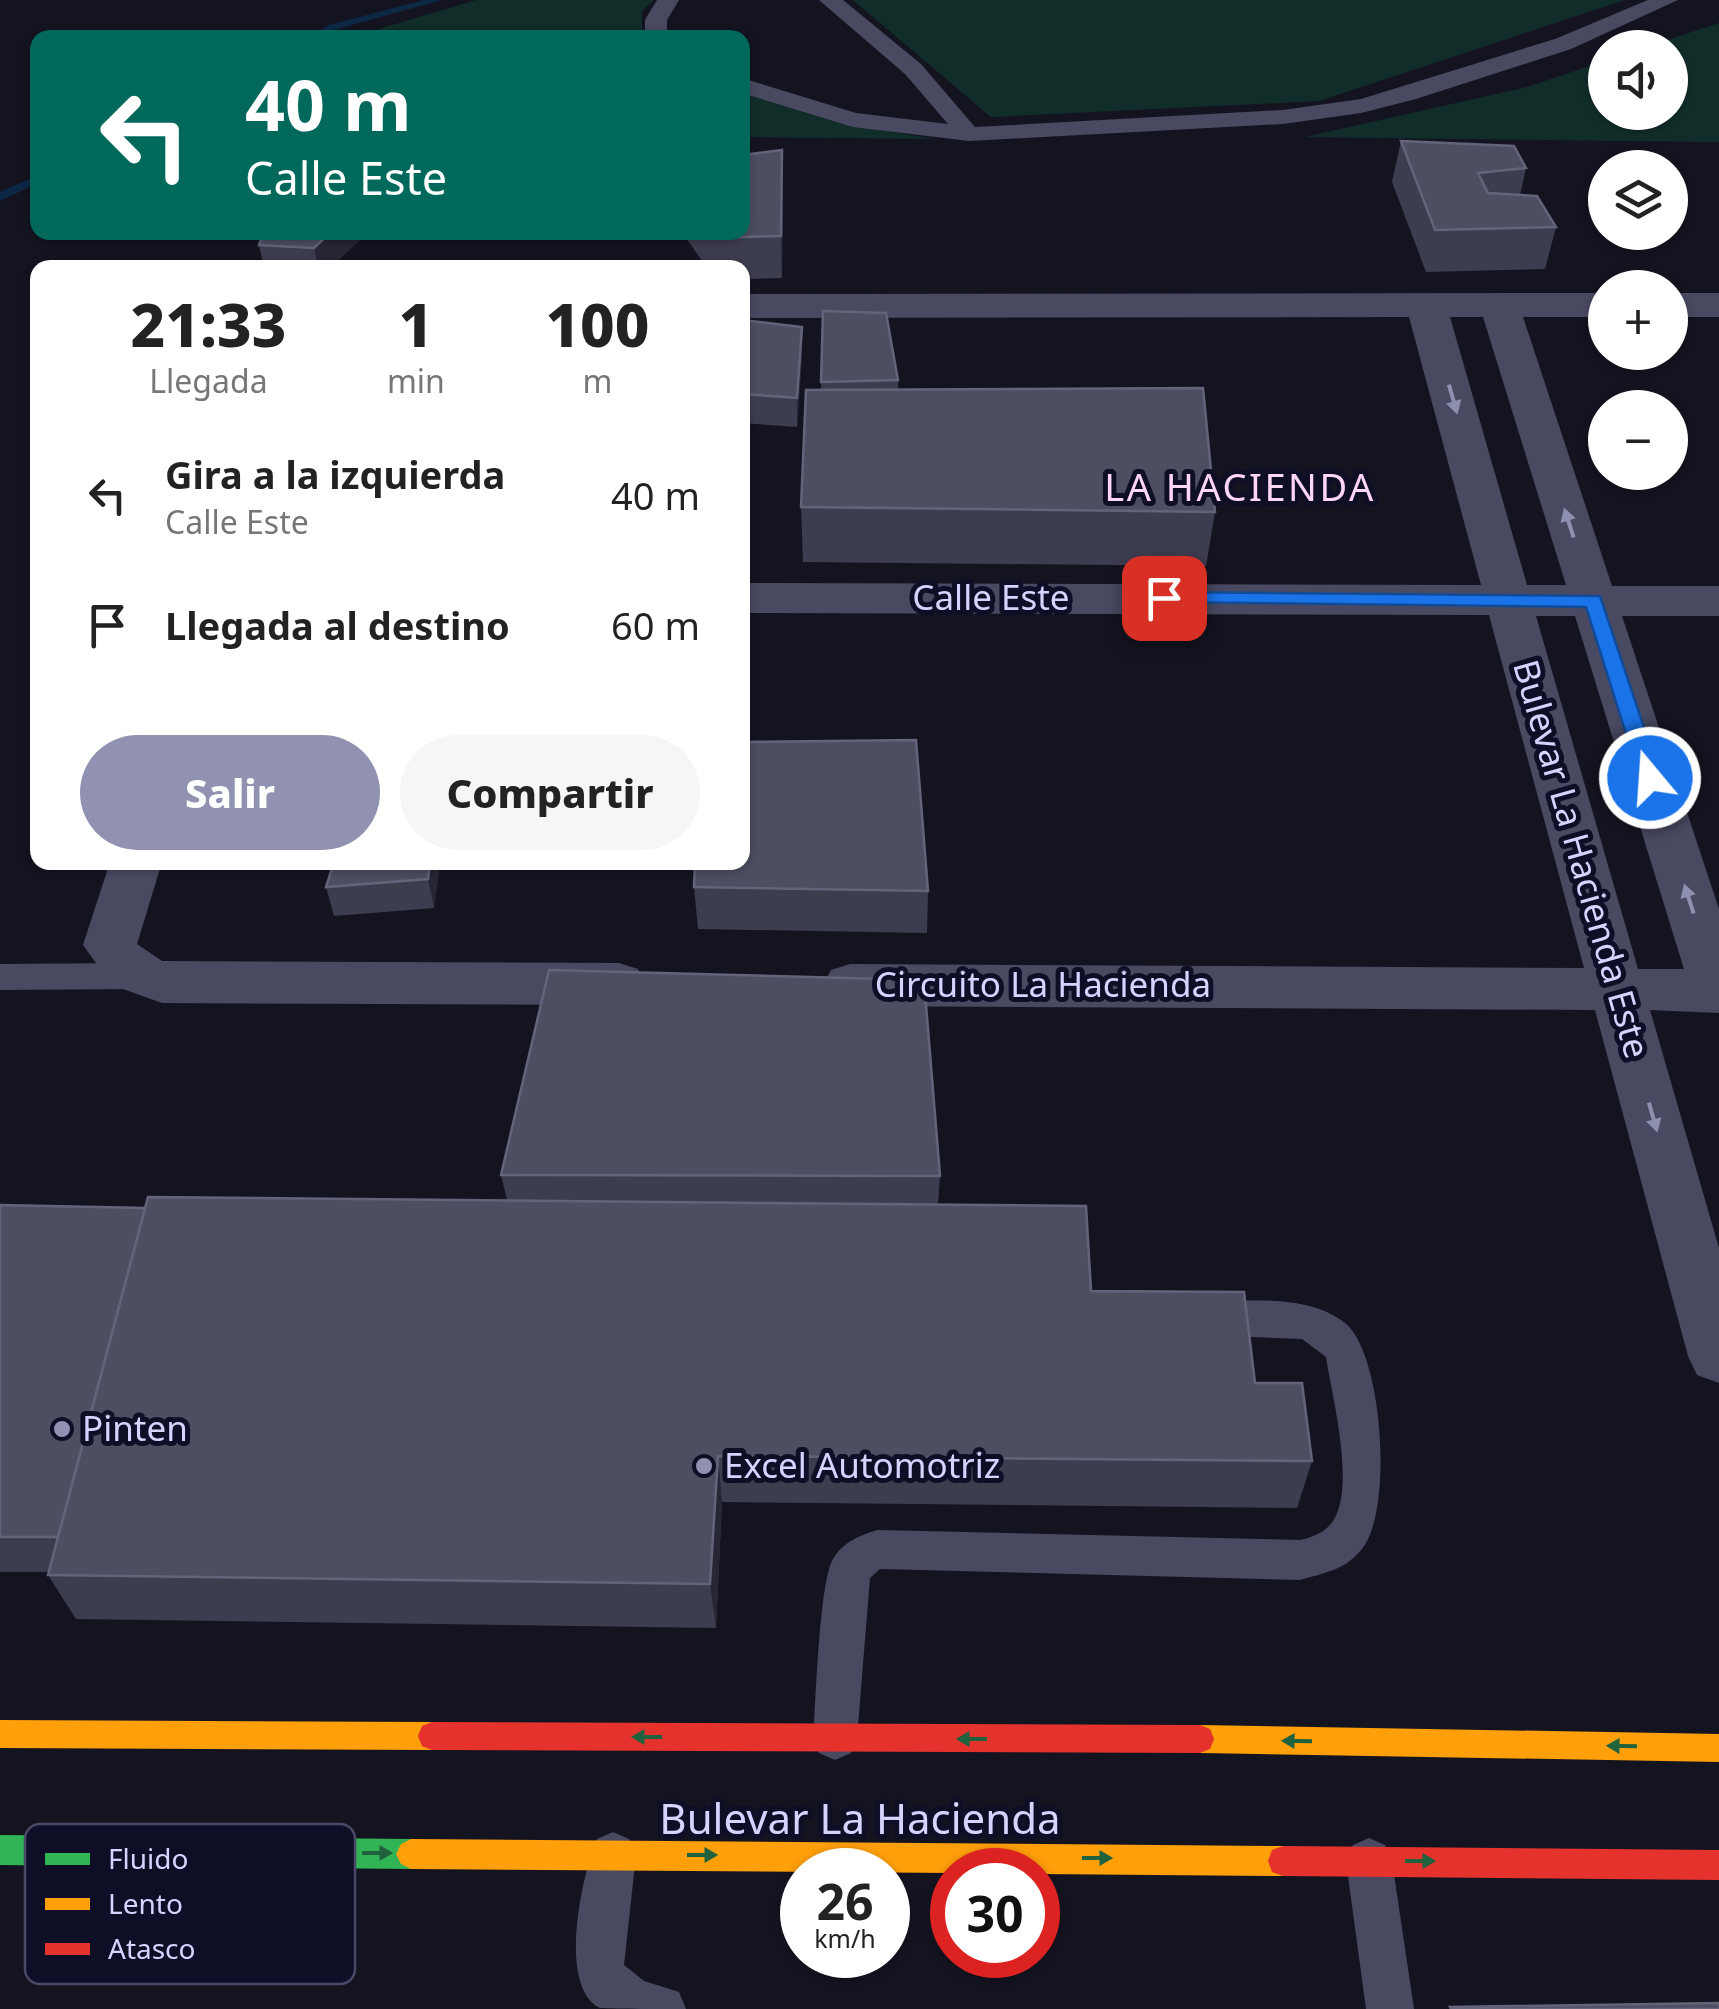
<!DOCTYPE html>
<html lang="es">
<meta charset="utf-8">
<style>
body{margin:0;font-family:"Noto Sans",sans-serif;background:#f6f6f6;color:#222;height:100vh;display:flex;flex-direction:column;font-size:38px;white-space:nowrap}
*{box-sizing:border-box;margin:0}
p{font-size:32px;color:#767676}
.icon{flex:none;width:55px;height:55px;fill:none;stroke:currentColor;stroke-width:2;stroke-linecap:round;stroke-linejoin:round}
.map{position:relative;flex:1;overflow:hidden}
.panel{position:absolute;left:30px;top:260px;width:720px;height:610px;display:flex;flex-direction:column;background:#fff;border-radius:20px;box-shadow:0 2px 8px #0004}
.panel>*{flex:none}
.top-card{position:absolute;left:30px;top:30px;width:720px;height:210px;border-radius:20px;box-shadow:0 2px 8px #0004;background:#00695c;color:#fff;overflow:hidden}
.fabs{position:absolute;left:1588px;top:30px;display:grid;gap:20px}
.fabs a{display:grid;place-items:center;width:100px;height:100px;border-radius:50%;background:#fff;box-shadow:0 2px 8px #0004;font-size:50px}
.speed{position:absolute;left:780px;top:1848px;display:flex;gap:20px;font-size:50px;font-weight:700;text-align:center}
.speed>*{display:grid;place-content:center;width:130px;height:130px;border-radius:50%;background:#fff;box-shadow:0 2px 8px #0004;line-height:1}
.speed small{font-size:25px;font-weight:400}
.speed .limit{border:15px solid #d22;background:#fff;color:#111}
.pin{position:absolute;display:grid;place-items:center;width:85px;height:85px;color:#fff;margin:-42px;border-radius:20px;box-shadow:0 5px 15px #0006}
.me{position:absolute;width:110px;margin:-55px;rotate:342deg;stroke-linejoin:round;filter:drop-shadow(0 0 8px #0008)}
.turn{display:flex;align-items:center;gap:35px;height:210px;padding:0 50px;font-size:45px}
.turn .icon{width:130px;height:130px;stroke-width:2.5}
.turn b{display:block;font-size:70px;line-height:85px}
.eta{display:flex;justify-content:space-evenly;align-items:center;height:170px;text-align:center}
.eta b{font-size:60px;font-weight:800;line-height:70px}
.action{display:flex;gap:20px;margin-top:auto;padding:20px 50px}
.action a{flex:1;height:115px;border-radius:60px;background:#9191b1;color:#fff;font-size:40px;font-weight:800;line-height:115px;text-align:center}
.action a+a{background:#f6f6f6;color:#222}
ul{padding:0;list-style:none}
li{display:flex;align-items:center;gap:30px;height:130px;padding:0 50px}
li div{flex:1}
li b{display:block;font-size:38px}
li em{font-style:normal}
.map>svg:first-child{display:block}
.green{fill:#112d2a}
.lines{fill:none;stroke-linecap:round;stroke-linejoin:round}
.stream{fill:#0c2845;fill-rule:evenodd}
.lane{fill:#494a62;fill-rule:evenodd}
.street{fill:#494a62;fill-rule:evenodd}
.fast{fill:#30b455;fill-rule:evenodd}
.slow{fill:#ff9f0a;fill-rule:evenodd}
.jam{fill:#e5322d;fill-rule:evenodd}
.wall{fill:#3d3d50}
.shaded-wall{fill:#262635}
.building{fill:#4e4e63;stroke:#63637b;stroke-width:2.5}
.oneway{fill:#8e90b0}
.oneway2{fill:#20613e}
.route{fill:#1a73e8;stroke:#114b97;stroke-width:2.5}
.poi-dot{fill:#9191b1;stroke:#0f0e27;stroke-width:4}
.labels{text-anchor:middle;stroke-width:10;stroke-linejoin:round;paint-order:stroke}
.street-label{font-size:35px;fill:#d4d5ff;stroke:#0f0e27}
.poi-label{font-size:35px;fill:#d4d5ff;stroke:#0f0e27;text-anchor:start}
.neighbourhood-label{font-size:38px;letter-spacing:2.5px;fill:#ffd6f6;stroke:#0f0e27}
.near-street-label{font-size:42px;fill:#d4d5ff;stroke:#0f0e27}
.key{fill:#0f0e27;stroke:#4a4a68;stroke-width:2.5}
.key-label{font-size:28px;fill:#d4d5ff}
</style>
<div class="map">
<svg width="1719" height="2009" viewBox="0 0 1719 2009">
<rect width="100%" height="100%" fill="#141421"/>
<g class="green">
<path d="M476 0H654L642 11V37H352Z"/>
<path d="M853 0H1625L1319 101 991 117Z"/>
<path d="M1719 23V142L1305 137 1527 87 1605 61V112H1670V48L1646 47Z"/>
<path d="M743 93 845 124 934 139 743 137Z"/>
</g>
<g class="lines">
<g class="stream">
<path d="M424 0H442L337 29 321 38H307L329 25Z"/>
<path d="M38 175V183L0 201V192Z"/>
</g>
<g class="lane">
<path d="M657 0H679L667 20V38H645V20Z"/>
<path d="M819 0H843L921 64 975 127 1283 110 1361 99 1555 39 1648 0H1678L1571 49 1416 99 1361 113 1283 124 969 141 853 127 742 93V78L856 113 948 124 905 74Z"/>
<path d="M139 963 151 967 156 976 151 985 139 989 0 990V964Z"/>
<path d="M1203 1301C1248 1302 1307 1293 1345 1323 1383 1353 1394 1513 1361 1550 1345 1570 1324 1573 1300 1580L880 1569 870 1578 857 1738 851 1753 835 1760 819 1753 813 1738C816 1703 819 1583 833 1559 843 1542 859 1536 877 1530L1300 1540C1313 1537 1325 1533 1333 1521 1356 1487 1332 1396 1326 1357L1302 1339 1203 1335 1189 1330 1183 1318 1189 1306Z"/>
<path d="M613 1832 629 1839 636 1855 624 1965 644 1981 679 1992 686 2009C667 2009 616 2009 600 2008 557 1987 582 1874 597 1839Z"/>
<path d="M1369 1838 1385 1845 1392 1861 1414 2009H1366L1346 1861 1353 1845Z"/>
</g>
<g class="street">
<path d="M1605 293V317H1523L1612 586H1719V616H1622L1719 909V1013L1650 1010 1719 1248V1383L1697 1375 1688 1356 1595 1010 850 1006 831 1000 823 985 831 970 850 964 1584 968 1489 615 742 613V583L1481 585 1409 317 742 318V294ZM1450 317H1483L1566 585H1527ZM1536 616H1575L1684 969H1638Z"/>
<rect x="1670" y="293" width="49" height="24"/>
<path d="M110 862H162L137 944 162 961 619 963 638 969 646 984 638 999 619 1005 162 1003 112 985 83 945Z"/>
</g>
<path class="fast" d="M0 1835 411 1839 421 1844 426 1854 421 1864 411 1869 0 1865Z"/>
<g class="slow">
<path d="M0 1720 432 1722 442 1726 446 1736 442 1746 432 1750 0 1748Z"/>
<path d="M1200 1725 1719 1734V1762L1200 1753 1190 1749 1186 1739 1190 1729Z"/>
<path d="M411 1839 1283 1846 1294 1850 1298 1861 1294 1872 1283 1876 1038 1874V1870H952V1873L411 1869 401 1864 396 1854 401 1844Z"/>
</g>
<g class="jam">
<path d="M432 1722 1200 1725 1210 1729 1214 1739 1210 1749 1200 1753 432 1750 422 1746 418 1736 422 1726Z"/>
<path d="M1283 1846 1719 1850V1880L1283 1876 1272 1872 1268 1861 1272 1850Z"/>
</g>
</g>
<g class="wall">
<path d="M1401 141 1526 168 1520 195 1556 227 1545 269 1426 272 1392 182Z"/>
<path d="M783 191 782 278 742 279V268H707L682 232H742Z"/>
<path d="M361 239 330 268H264L259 245Z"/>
<path d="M823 311 898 380V389L1215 512 1206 566 803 562 801 507 821 390Z"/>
<path d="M742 320 802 356 797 427 742 423Z"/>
<path d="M334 862H440L434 908 334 916 326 887Z"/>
<path d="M694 887 928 891 927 933 698 929Z"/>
<path d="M501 1175 940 1176 938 1204 1255 1383 1312 1461 1297 1508 722 1502 716 1628 76 1619 48 1575 49 1572H0V1205L145 1208 507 1200Z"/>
</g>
<g class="shaded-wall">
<path d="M782 150 783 191 782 278 781 236Z"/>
<path d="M331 232H363L361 239 330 268H318L314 248Z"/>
<path d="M802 327V356L797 427V398Z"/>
<path d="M430 862H440L434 908 428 879Z"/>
<path d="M718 1456 722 1502 716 1628 710 1584Z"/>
</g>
<g class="building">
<path d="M1401 141 1514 146 1526 168 1478 173 1488 193 1537 196 1556 227 1435 230Z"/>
<path d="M782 150 781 236 713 238 709 232H742V155Z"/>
<path d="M264 232H331L314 248 259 245Z"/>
<path d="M823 311 886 313 898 380 821 382Z"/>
<path d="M742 320 802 327 797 398 742 394Z"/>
<path d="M1203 388 1215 512 801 507 806 390Z"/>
<path d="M916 740 928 891 694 887 695 862H742V742Z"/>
<path d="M334 862H430L428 879 326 887Z"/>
<path d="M549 970 924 980 940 1176 501 1175Z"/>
<path d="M148 1197 1086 1206 1091 1291 1244 1292 1255 1383H1302L1312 1461 718 1456 710 1584 48 1575Z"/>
<path d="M0 1205 145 1208 58 1537H0Z"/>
<path d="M1719 2003V2009H1451L1450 2007Z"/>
</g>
<defs><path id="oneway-solid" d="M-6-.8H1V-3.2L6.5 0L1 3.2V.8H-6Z" transform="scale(2.5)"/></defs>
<g class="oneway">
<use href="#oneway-solid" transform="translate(1453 399) rotate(74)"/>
<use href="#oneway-solid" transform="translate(1569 523) rotate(-108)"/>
<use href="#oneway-solid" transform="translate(1689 899) rotate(-108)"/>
<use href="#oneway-solid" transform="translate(1653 1117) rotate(74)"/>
</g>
<g class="oneway2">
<use href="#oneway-solid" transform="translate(647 1737) rotate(-180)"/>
<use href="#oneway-solid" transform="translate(972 1739) rotate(-180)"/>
<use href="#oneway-solid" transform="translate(1297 1741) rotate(-179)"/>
<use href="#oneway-solid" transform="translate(1622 1746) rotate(-179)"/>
<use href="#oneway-solid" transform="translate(377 1853)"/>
<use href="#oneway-solid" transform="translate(702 1855)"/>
<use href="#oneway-solid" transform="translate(1097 1858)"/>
<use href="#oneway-solid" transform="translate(1420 1861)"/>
</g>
<path class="route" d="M1164 592 1600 596 1661 778 1650 785 1640 778 1586 607 1157 602 1154 598Z"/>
<g class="poi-dot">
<circle cx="62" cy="1429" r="10"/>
<circle cx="704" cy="1466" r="10"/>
</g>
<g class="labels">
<g class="street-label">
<text x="991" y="610">Calle Este</text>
<text transform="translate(1581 859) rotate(74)" y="12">Bulevar La Hacienda Este</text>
<text x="1043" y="997">Circuito La Hacienda</text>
</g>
<g class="poi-label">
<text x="82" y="1441">Pinten</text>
<text x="724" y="1478">Excel Automotriz</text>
</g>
<g class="neighbourhood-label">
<text x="1240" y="501">LA HACIENDA</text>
</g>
<g class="near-street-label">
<text x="860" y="1834">Bulevar La Hacienda</text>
</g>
</g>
<rect x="25" y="1824" width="330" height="160" rx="15" class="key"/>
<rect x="45" y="1853" width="45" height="12" fill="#30b455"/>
<rect x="45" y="1898" width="45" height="12" fill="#ff9f0a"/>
<rect x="45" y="1943" width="45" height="12" fill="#e5322d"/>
<g class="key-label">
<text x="108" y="1869">Fluido</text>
<text x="108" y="1914">Lento</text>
<text x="108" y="1959">Atasco</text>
</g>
</svg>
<div class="fabs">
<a><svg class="icon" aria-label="sound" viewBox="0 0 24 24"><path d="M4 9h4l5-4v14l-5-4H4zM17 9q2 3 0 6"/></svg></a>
<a><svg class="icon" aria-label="layers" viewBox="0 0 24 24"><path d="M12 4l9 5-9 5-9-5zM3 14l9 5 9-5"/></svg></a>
<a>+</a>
<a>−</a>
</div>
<div class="speed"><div>26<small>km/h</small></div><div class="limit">30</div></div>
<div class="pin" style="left:1164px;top:598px;background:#d93025"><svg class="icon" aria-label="arrive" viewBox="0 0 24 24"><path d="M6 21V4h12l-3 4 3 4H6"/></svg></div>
<svg class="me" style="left:1650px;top:778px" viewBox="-20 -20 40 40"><circle r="17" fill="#1a73e8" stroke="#fff" stroke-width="3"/><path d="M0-11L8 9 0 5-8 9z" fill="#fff"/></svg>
<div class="top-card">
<div class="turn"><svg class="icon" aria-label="left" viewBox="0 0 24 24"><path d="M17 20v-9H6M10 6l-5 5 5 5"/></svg><div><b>40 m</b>Calle Este</div></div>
</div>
<section class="panel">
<div class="eta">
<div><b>21:33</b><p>Llegada</p></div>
<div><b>1</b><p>min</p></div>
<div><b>100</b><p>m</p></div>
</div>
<ul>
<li><svg class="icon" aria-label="left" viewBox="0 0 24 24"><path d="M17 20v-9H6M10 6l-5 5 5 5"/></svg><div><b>Gira a la izquierda</b><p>Calle Este</p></div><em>40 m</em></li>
<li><svg class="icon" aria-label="arrive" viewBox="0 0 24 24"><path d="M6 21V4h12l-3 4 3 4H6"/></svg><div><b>Llegada al destino</b></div><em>60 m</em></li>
</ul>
<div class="action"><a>Salir</a><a>Compartir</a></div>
</section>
</div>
